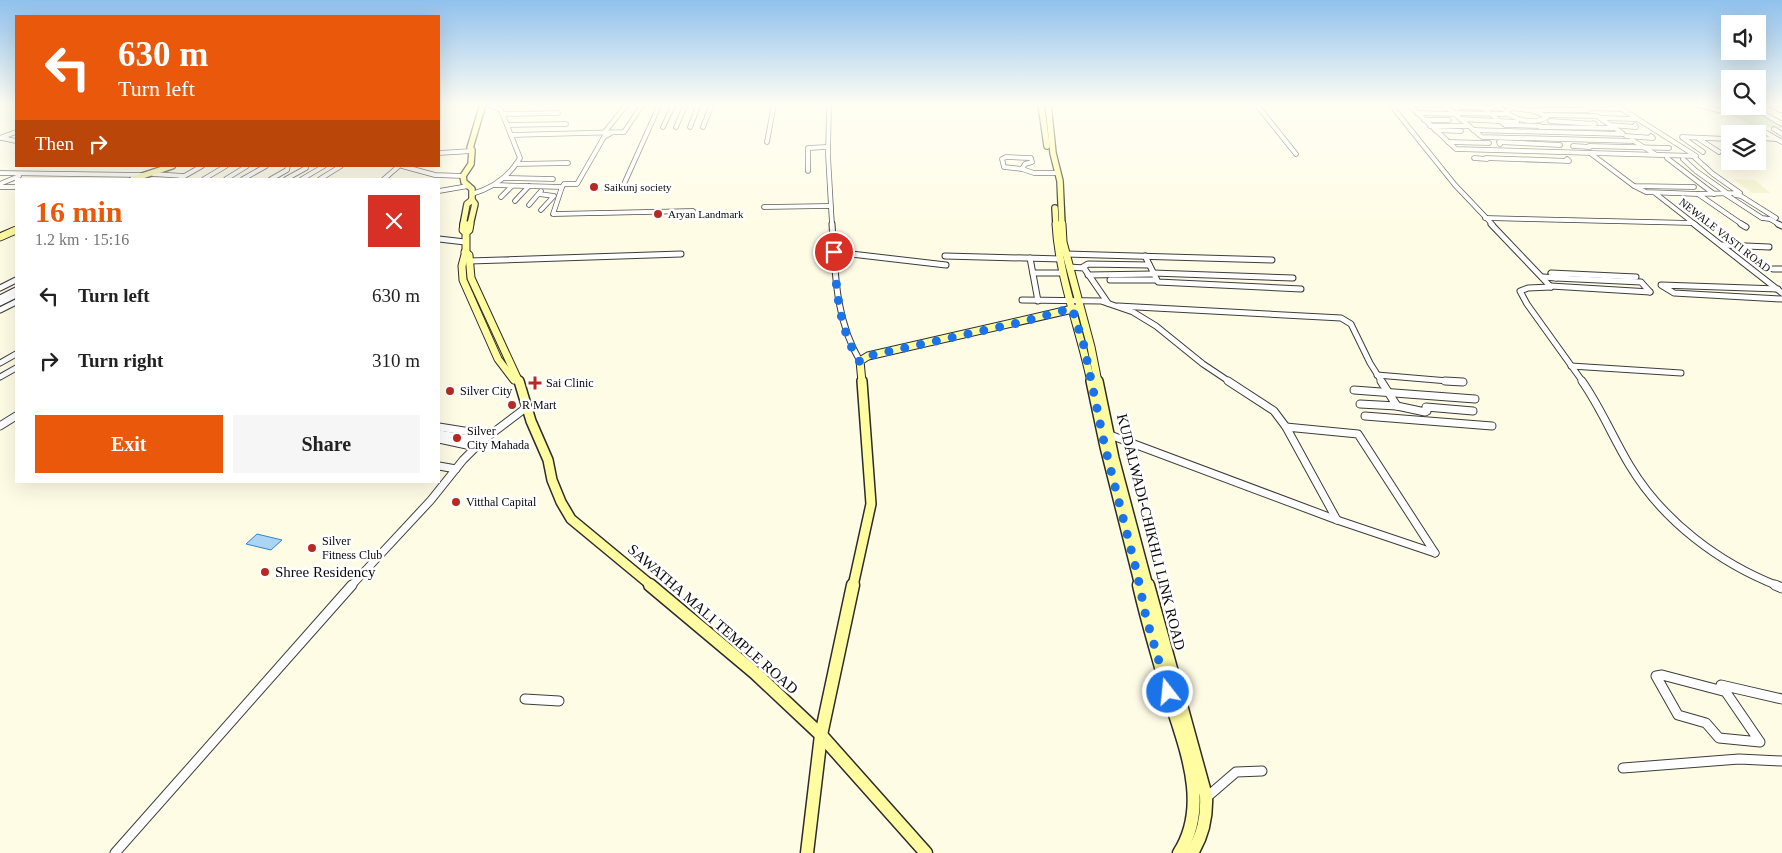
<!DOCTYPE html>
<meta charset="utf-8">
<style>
body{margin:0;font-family:"Times New Roman",serif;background:#f6f6f6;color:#222;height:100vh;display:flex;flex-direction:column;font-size:19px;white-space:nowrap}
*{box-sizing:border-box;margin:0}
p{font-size:16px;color:#767676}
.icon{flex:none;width:28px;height:28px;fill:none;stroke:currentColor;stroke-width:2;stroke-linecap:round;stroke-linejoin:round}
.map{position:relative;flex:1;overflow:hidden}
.side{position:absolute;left:15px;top:178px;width:425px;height:305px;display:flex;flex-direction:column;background:#fff;border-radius:0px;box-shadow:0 5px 20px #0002}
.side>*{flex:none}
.banner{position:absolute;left:15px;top:15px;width:425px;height:152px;border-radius:0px;box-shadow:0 5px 20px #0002;background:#ea580c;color:#fff;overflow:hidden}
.controls{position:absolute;left:1721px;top:15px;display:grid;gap:10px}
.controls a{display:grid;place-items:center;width:45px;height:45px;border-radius:0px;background:#fff;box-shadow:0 5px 20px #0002;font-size:25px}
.pin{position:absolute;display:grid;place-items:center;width:42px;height:42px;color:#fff;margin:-21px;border:2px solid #fff;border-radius:50%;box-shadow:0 1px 5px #0007}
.me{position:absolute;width:55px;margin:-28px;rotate:344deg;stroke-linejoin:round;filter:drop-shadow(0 0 4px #0008)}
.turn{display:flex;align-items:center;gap:18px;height:105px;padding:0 20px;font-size:22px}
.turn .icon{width:65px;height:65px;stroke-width:2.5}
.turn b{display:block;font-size:35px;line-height:42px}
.then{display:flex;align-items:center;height:48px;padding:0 20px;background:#0003;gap:10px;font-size:19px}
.round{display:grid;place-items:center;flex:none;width:52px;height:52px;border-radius:0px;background:#f6f6f6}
.summary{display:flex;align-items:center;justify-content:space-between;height:85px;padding:0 20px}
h1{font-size:30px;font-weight:700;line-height:38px;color:#ea580c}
.primary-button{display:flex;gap:10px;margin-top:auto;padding:10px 20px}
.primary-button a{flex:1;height:58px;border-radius:0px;background:#ea580c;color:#fff;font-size:20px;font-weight:700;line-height:58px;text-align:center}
.primary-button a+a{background:#f6f6f6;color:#222}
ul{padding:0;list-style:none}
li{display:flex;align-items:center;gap:15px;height:65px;padding:0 20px}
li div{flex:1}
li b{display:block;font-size:19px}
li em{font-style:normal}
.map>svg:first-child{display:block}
.farmland{fill:#f3f3c8}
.green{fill:#c9e8b2}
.water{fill:#acd4f5;stroke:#3383cc}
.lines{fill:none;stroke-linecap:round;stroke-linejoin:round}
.street-far3-casing{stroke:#3d3d3d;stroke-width:5.5}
.street-far2-casing{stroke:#3d3d3d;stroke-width:7}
.street-far1-casing{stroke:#3d3d3d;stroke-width:9}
.street-casing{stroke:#3d3d3d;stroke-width:11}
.secondary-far3-casing{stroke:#2c2c2c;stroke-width:8}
.secondary-far2-casing{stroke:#2c2c2c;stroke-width:9}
.secondary-far1-casing{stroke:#2c2c2c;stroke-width:12}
.secondary-casing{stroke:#2c2c2c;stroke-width:15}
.street-far3{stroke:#fff;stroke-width:4}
.street-far2{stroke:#fff;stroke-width:5}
.street-far1{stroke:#fff;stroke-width:7}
.street{stroke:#fff;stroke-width:9}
.secondary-far3{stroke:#fffca1;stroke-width:5.5}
.secondary-far2{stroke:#fffca1;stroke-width:7}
.secondary-far1{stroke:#fffca1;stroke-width:9}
.secondary{stroke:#fffca1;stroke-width:12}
.route{stroke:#1a73e8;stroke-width:9;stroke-dasharray:0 16.2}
.poi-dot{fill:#b72924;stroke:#fff;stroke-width:2}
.labels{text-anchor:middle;stroke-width:5;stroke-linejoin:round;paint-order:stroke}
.far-poi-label{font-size:11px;fill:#0a0a0a;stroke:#fff;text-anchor:start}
.far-street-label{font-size:11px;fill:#0a0a0a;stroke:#fff}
.poi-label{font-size:12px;fill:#0a0a0a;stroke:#fff;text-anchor:start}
.near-street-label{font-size:15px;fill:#0a0a0a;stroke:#fff}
.near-poi-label{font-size:15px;fill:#0a0a0a;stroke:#fff;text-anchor:start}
</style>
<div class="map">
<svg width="1782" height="853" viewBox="0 0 1782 853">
<rect width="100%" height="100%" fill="#fffce6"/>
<path class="farmland" d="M1733 179 1754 180 1771 193H1752Z"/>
<path class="green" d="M1727 112 1762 114 1782 125V128L1754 127Z"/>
<path class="water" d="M257 534 282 540 271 550 246 544Z"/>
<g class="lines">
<defs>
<g id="street-far3">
<path d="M829 104 828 155 832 225"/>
<path d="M1256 104 1296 154"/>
<path d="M1390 104 1455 185 1493 225"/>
<path d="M1408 104 1456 149 1696 156 1614 104"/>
<path d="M1408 104 1444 105"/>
<path d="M1443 104 1482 137 1634 141"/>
<path d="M1478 104 1505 125 1540 126"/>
<path d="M1493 104 1502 109"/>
<path d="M1548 104 1580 105"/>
<path d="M1694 104 1721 111 1763 113"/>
<path d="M1727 104 1730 106"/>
<path d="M1769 104 1782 111"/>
<path d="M1751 106 1782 124"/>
<path d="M1462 107 1493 108"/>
<path d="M1512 108 1535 111 1547 117C1534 125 1517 120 1505 112Z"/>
<path d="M1585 108 1622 109"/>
<path d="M1537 110H1588"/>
<path d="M1417 113 1454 114"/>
<path d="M1452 113 1507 114"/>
<path d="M502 114 558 113"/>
<path d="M1546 115 1597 116 1622 133"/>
<path d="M1601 118 1636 119"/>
<path d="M1460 119 1517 122"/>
<path d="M1424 120H1449"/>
<path d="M1550 121 1595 124 1593 123"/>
<path d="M507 125 566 124"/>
<path d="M1610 125 1636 127 1635 125"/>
<path d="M1430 126H1469"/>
<path d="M663 127 674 104"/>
<path d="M676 127 686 104"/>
<path d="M690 127 699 104"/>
<path d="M703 127 712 104"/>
<path d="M1540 127 1614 128"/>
<path d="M1760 129 1782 142"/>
<path d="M1774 129 1782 134"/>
<path d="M1435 130 1461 131"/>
<path d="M1473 130 1623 134"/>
<path d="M604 133 627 104"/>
<path d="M511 135 624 132 643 104"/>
<path d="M1626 136 1653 138 1651 136"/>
<path d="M1682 137 1728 139 1725 136H1730"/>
<path d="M0 138 16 132"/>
<path d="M2 138 16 141"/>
<path d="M1683 138 1703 152"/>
<path d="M1758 138 1776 139"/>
<path d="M1699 139 1719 152"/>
<path d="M1632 140 1655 154"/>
<path d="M767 142 774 104"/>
<path d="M1448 142 1489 143"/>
<path d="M1500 144 1499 142 1560 145"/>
<path d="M1573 146 1590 147"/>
<path d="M1589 146 1669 148"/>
<path d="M439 153 472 151"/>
<path d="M1590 153 1634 186 1694 187"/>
<path d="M1693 156 1713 174 1740 193 1698 194"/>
<path d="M1006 157 1031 158 1032 162 1025 164 1022 169 1004 167 1002 159Z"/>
<path d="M1474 158 1487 159"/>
<path d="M1486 158 1569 161 1567 159"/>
<path d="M1667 158 1714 194"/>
<path d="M1683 159 1696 171 1727 193"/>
<path d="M516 164 568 163"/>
<path d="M402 166 435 175 463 176"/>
<path d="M1022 169 1034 173H1058"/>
<path d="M808 171V148L826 147"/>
<path d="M0 173 142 175"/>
<path d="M153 174 184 176"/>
<path d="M181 178 202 166"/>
<path d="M504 178 553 179"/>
<path d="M204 179 226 166"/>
<path d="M226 179 247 166"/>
<path d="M243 179 266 166"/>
<path d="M271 179 287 170 288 166"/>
<path d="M286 179 306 168 305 166"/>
<path d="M302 179 324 166"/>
<path d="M320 179 341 166"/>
<path d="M384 179 399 166"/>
<path d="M0 184 19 176"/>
<path d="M624 184 660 104"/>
<path d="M495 185 562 187 564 184H577L604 137 611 133"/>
<path d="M1634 186 1646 192 1698 194 1743 225"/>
<path d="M0 187H16"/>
<path d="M562 187 553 214 693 211"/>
<path d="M439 191 468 186"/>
<path d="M1655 193 1696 225"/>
<path d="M472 194C493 188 509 177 520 158L501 110 488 104"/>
<path d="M539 194 554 196 541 210"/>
<path d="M1725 194 1762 218 1770 219 1780 225"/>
<path d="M1735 195 1741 196 1776 218"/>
<path d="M501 197 512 186"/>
<path d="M515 201 529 186"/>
<path d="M529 205 541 191"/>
<path d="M764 207 829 206"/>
<path d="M1485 218 1692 223"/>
</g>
<g id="street-far2">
<path d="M832 224C835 271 835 319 860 361"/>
<path d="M1491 224 1551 287"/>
<path d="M1694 224 1782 293"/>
<path d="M1741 224 1746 227"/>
<path d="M1778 224 1782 226"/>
<path d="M439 239 465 242"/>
<path d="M1723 245 1769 247"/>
<path d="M834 252 946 265"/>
<path d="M1066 254 1272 260"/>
<path d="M945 256 1061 259"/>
<path d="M1145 256 1158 282 1301 289"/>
<path d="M1030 258 1038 301"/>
<path d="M469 261 681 254"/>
<path d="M1069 267 1084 268 1108 303"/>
<path d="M1083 267 1088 264 1149 265"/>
<path d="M1773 269H1782"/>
<path d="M1033 273H1063"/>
<path d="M1153 273 1293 278"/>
<path d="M1088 275 1153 274"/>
<path d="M1543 277 1556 278 1551 273 1636 277"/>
<path d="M1556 278 1641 282 1650 292"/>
<path d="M1110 280H1156"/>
<path d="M1551 286 1650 292"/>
<path d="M1551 287 1528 288 1520 291 1527 304 1583 382"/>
<path d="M0 288 16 280"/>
<path d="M1778 289 1661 285 1674 293 1782 299"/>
<path d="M0 298 16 290"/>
<path d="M1022 300 1101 301 1133 312 1156 326 1203 364 1230 382"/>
<path d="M0 303 16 295"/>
<path d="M1118 306 1341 318 1351 324 1370 363 1382 382"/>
<path d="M0 310 16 302"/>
<path d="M0 363 16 354"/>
<path d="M1571 366 1681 373"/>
<path d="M1377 375 1460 382"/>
<path d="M0 377 16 368"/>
</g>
<g id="street-far1">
<path d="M1228 381 1274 411 1286 427"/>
<path d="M1381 381 1397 406"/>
<path d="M1445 381 1463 382"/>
<path d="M1582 381C1601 408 1613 438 1630 466 1663 521 1719 563 1778 586"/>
<path d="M1354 390 1475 399"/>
<path d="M1360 404 1397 406 1425 412 1427 411 1426 407 1473 411"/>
<path d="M1365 416 1492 426"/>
<path d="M0 426 16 416"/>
<path d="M439 427 489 435"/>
<path d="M439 434 482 441"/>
<path d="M1110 435 1337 520 1435 553"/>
<path d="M439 439 476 447"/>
<path d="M439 466 456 469"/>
<path d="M1337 520 1286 427 1358 434 1435 553"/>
<path d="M351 586 431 500 463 460 482 441 527 407"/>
</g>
<g id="street">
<path d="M1775 585 1782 588"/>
<path d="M1723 691 1662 675 1656 676 1678 715 1706 723 1719 738 1760 742 1721 685 1782 699"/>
<path d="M525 699 559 701"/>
<path d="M1623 768 1739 759 1782 761"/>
<path d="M1207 797 1236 772 1262 771"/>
<path d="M115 853 352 585"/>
</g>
<g id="secondary-far3">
<path d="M1041 104 1047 146"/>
<path d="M1048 104 1053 153 1060 181 1062 225"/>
<path d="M133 179 172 166"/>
<path d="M1055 208 1056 225"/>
<path d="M463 225 467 204 472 200"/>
<path d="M470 225 475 204 472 200V189L464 182 463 176 471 164 472 150 470 148 483 104"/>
</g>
<g id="secondary-far2">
<path d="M464 224 463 230 466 232"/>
<path d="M470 224 469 230 466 232V251L462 266 463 280 498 359 514 380"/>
<path d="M1056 224C1059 278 1080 329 1091 382"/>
<path d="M1062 224 1063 242 1091 347 1098 382"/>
<path d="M0 237 16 230"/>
<path d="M465 252 469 255 471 278 519 382"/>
<path d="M862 382 860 361 868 356 1077 308"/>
</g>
<g id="secondary-far1">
<path d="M519 381 531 421 548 460 552 480 561 502 571 519 652 586"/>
<path d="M1091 381 1105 447 1140 586"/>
<path d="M1098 381 1114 458 1148 586"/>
<path d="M853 586 871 504 862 381"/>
</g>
<g id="secondary">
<path d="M650 585 755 673 821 735 926 853"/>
<path d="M1139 585C1147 621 1158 656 1168 692 1183 743 1211 803 1179 853"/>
<path d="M1148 585 1206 796C1207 818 1203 835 1192 853"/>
<path d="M807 853 821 735 853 585"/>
</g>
</defs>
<use href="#street-far3" class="street-far3-casing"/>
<use href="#street-far2" class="street-far2-casing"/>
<use href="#street-far1" class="street-far1-casing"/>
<use href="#street" class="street-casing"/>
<use href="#secondary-far3" class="secondary-far3-casing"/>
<use href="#secondary-far2" class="secondary-far2-casing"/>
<use href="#secondary-far1" class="secondary-far1-casing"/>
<use href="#secondary" class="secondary-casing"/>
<use href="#street-far3" class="street-far3"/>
<use href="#street-far2" class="street-far2"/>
<use href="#street-far1" class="street-far1"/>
<use href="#street" class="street"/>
<use href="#secondary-far3" class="secondary-far3"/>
<use href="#secondary-far2" class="secondary-far2"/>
<use href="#secondary-far1" class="secondary-far1"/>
<use href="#secondary" class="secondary"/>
</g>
<linearGradient id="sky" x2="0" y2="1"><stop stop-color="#90c1ed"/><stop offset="0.47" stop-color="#fffef4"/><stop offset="1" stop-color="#fffef4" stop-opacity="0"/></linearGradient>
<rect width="1782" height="223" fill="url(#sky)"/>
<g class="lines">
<path class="route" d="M834 252C836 288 839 331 860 362L868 356 1022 322 1072 308 1084 346 1105 447 1137 573 1146 617 1168 692"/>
</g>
<g class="poi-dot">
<circle cx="594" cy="187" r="5"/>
<circle cx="658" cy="214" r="5"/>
<path d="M532.5 375.5h5v5h5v5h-5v5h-5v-5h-5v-5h5z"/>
<circle cx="450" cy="391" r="5"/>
<circle cx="512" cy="405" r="5"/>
<circle cx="457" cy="438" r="5"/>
<circle cx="456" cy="502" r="5"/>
<circle cx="312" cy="548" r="5"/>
<circle cx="265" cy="572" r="5"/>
</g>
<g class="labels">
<g class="far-poi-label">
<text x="604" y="191">Saikunj society</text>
<text x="668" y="218">Aryan Landmark</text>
</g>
<g class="far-street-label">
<text transform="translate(1725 235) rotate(38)" y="4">NEWALE VASTI ROAD</text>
</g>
<g class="poi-label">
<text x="546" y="387">Sai Clinic</text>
<text x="460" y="395">Silver City</text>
<text x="522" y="409">R Mart</text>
<text x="467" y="435">Silver<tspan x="467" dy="14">City Mahada</tspan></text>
<text x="466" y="506">Vitthal Capital</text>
<text x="322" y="545">Silver<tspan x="322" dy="14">Fitness Club</tspan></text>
</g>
<g class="near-street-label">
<text transform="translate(1151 532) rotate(76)" y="5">KUDALWADI-CHIKHLI LINK ROAD</text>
<text transform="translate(713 619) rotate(41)" y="5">SAWATHA MALI TEMPLE ROAD</text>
</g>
<g class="near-poi-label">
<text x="275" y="577">Shree Residency</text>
</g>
</g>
</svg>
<div class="controls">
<a><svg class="icon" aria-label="sound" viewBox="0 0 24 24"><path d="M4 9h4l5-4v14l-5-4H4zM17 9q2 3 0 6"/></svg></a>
<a><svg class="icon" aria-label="search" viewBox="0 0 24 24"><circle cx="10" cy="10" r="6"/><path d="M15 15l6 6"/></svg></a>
<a><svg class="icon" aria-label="layers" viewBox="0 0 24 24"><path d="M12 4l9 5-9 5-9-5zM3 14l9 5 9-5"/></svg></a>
</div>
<div class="pin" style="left:834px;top:252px;background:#d93025"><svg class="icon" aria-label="arrive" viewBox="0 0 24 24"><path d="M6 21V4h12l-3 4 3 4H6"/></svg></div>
<svg class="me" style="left:1168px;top:692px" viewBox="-20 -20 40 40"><circle r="17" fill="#1a73e8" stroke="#fff" stroke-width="3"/><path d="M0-11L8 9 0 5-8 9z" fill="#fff"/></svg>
<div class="banner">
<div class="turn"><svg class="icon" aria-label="left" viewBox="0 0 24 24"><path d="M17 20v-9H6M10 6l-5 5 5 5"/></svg><div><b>630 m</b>Turn left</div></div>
<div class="then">Then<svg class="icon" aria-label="right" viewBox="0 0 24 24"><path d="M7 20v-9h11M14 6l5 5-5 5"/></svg></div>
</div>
<section class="side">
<div class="summary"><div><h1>16 min</h1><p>1.2 km · 15:16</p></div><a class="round" style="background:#d93025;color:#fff"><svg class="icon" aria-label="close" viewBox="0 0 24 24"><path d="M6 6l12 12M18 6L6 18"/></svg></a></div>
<ul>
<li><svg class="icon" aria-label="left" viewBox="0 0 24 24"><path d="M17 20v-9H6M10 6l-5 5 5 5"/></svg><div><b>Turn left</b></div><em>630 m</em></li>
<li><svg class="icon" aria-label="right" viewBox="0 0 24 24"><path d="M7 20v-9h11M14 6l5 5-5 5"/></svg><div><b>Turn right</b></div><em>310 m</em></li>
</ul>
<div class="primary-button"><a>Exit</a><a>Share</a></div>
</section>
</div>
